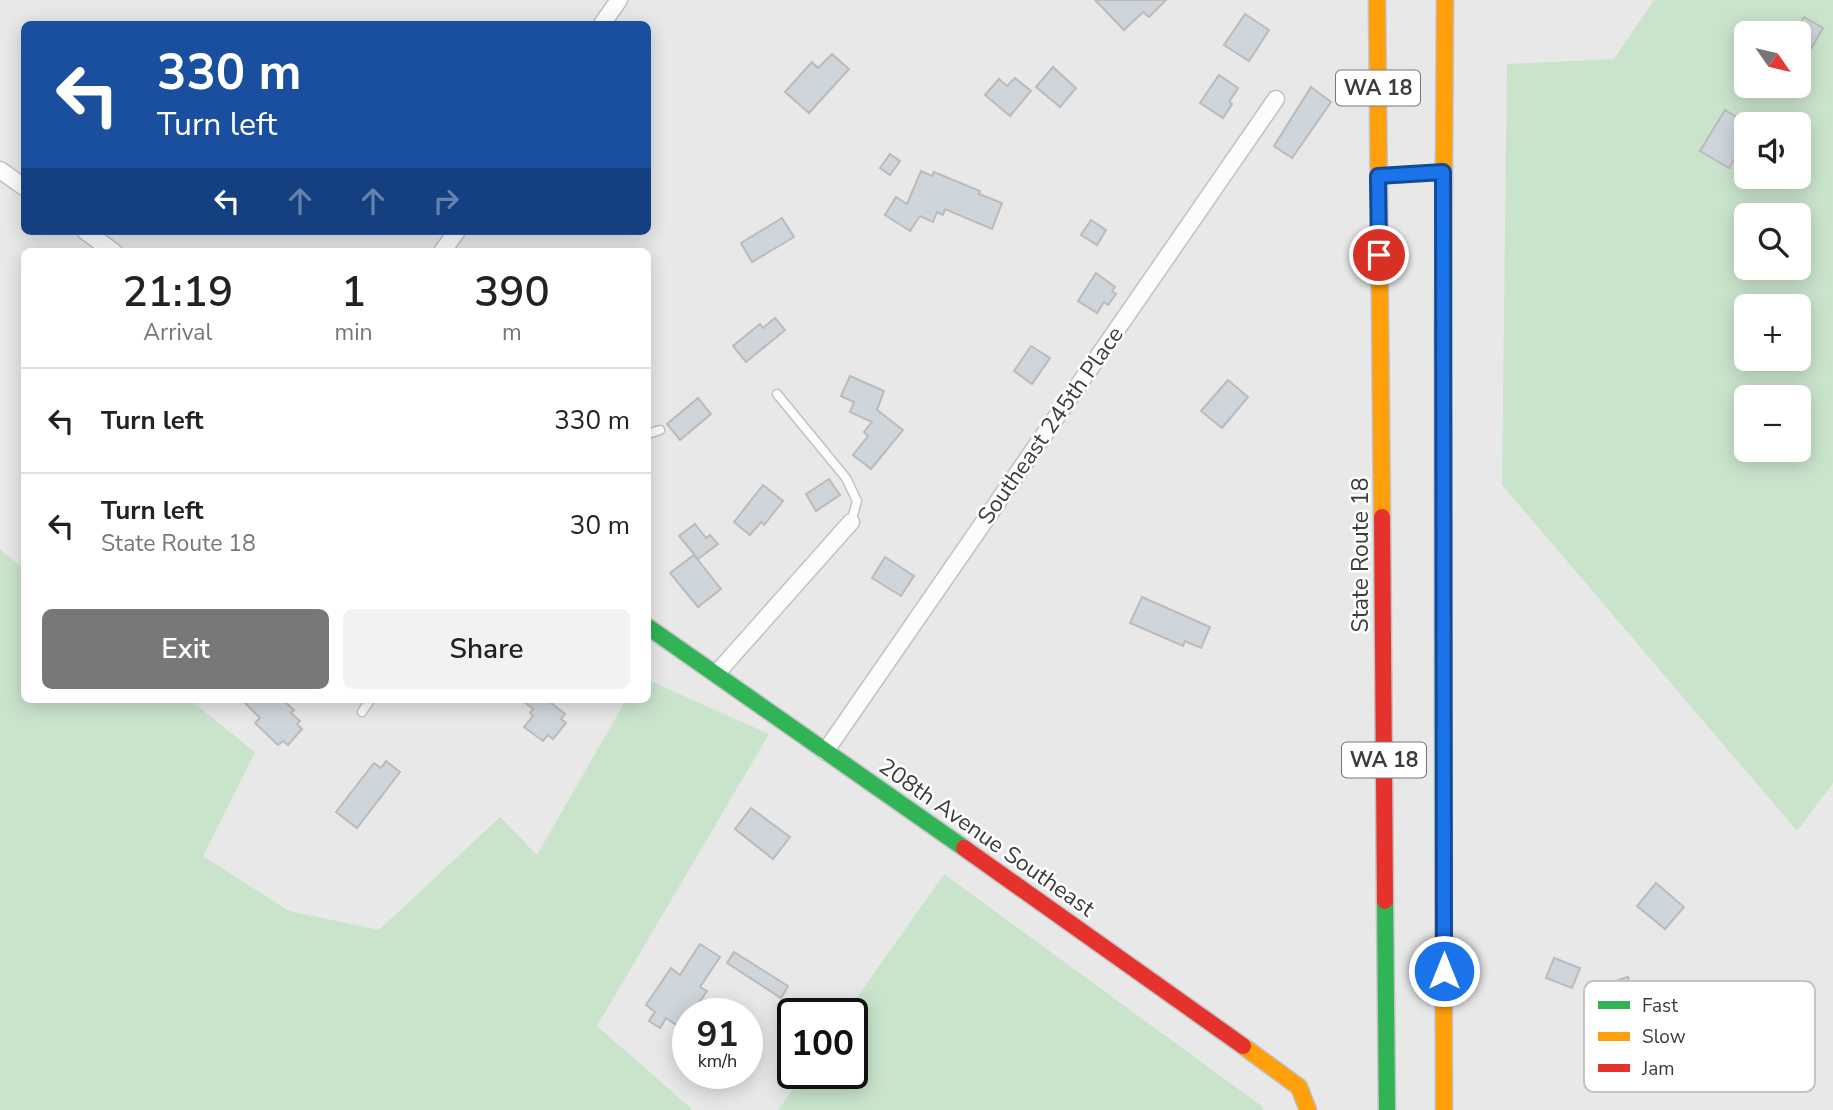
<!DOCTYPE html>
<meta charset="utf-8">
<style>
body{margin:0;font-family:"Nunito Sans",sans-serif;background:#f2f2f2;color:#222;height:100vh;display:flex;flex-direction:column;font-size:26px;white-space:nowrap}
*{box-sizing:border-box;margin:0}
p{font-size:23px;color:#767676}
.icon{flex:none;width:38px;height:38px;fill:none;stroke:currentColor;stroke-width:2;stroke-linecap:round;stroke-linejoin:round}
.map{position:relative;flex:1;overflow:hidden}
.details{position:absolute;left:21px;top:248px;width:630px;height:455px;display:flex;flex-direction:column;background:#fff;border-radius:10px;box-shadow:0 4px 18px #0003}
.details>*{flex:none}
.top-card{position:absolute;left:21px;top:21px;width:630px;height:214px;border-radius:10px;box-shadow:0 4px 18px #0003;background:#1a4fa0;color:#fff;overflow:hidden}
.needle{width:46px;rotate:124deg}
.tools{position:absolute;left:1734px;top:21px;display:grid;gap:14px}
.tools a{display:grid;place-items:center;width:77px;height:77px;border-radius:10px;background:#fff;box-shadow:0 4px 18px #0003;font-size:35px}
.speed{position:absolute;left:672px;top:998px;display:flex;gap:14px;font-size:35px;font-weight:700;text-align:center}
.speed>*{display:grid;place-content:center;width:91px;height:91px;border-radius:50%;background:#fff;box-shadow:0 4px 18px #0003;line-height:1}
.speed small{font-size:18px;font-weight:400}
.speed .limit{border:4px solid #111;border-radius:10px;background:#fff;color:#111}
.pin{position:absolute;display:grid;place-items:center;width:60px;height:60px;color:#fff;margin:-30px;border:4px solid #fff;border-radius:50%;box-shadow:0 2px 7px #0007}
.me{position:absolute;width:77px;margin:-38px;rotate:0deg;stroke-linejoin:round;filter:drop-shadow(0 0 5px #0008)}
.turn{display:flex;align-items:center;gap:24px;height:147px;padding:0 21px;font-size:32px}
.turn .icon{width:91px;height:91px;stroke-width:2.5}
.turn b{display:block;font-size:49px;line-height:60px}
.lanes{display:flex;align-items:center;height:66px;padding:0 21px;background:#0003;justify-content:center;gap:35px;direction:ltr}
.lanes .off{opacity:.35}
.eta{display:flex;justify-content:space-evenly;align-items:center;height:119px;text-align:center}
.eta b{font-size:42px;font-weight:600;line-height:49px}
.action{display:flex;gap:14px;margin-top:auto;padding:14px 21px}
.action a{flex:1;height:80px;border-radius:10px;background:#787879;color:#fff;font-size:28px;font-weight:600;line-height:80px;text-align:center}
.action a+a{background:#f2f2f2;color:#222}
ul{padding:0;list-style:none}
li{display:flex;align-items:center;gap:21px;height:105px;padding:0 21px;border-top:2px solid #e0e0e0}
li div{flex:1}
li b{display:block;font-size:26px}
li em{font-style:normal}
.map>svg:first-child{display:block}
.green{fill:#cae4cc;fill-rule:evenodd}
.building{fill:#ced5db;stroke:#bbb;stroke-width:2}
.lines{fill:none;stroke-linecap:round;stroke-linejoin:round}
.lane-casing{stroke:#c2c2c2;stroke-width:11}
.street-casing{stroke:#c2c2c2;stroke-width:19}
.fast-casing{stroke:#c2c2c2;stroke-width:19}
.slow-casing{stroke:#c2c2c2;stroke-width:19}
.jam-casing{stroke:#c2c2c2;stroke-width:19}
.lane{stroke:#fcfcfc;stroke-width:8}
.street{stroke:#fcfcfc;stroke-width:16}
.fast{stroke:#30b455;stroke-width:16}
.slow{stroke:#ff9f0a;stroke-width:16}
.jam{stroke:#e5322d;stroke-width:16}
.route-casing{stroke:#114b97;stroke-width:18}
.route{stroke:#1a73e8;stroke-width:12}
.labels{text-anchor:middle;stroke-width:5;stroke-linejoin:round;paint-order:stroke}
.shield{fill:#fff;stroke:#767677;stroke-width:2}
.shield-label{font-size:21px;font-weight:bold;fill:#3b3c3d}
.street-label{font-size:23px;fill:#3b3c3d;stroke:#fff}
.key{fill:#fff;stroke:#c4c4c5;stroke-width:2}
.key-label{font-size:19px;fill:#3b3c3d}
</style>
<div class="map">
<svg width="1833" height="1110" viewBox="0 0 1833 1110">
<rect width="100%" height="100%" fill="#e8e8e8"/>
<g class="green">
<path d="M1654 0H1833V783L1797 831 1502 485 1507 64 1614 59ZM1746 33H1799V86H1746ZM1746 124H1799V177H1746ZM1746 215H1799V268H1746ZM1746 306H1799V359H1746ZM1746 397H1799V450H1746Z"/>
<path d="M0 549 24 569V700H190L255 752 203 856 289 911 379 930 500 817 537 855 626 700H648V680L769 734 597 1026 693 1110H0Z"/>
<path d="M944 874 1263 1107V1110H778L804 1073H852V1013H846Z"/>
</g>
<g class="building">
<path d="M1095 0H1166L1149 17 1143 12 1124 30Z"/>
<path d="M1245 14 1269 30 1249 61 1224 45Z"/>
<path d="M1804 17 1823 28 1799 69V33H1794Z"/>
<path d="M832 54 849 69 809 113 785 92 812 62 818 68Z"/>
<path d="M1053 67 1076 88 1060 107 1036 87Z"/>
<path d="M1219 75 1238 88 1229 102 1232 104 1223 118 1200 103Z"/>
<path d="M1015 78 1031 91 1010 116 985 95 999 79 1007 86Z"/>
<path d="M1311 87 1331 102 1292 158 1274 146Z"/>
<path d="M1725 110 1746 123V140L1729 168 1700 151Z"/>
<path d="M890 154 900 161 890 175 880 168Z"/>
<path d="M921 171 932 176 934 172 980 191 979 194 1002 203 992 229 945 209 943 215 937 212 933 222 920 216 910 231 885 215 896 197 907 204Z"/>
<path d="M782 218 794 237 752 262 741 243Z"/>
<path d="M1091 220 1106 230 1097 245 1081 235Z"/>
<path d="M1096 273 1115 287 1112 291 1116 294 1108 305 1104 302 1097 313 1078 301Z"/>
<path d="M775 318 785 330 746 362 733 346 760 324 763 328Z"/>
<path d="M1031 346 1050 358 1032 384 1014 371Z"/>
<path d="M850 376 884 391 877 410 903 430 871 469 853 455 868 436 864 432 872 422 850 412 854 402 841 396Z"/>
<path d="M1228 380 1248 397 1222 428 1201 411Z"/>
<path d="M698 398 711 414 680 440 667 424Z"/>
<path d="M829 479 840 495 816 511 806 494Z"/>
<path d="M763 485 783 501 764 525 761 522 750 535 734 522Z"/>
<path d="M695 524 706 538 710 535 718 544 698 559 679 536Z"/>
<path d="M694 555 721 589 698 607 670 573Z"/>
<path d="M885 557 914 576 901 596 872 578Z"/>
<path d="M1142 597 1210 627 1201 648 1185 641 1183 646 1130 623Z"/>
<path d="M242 700H283L294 710 291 713 300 721 297 724 302 729 288 745 283 741 278 745 255 723 260 718Z"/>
<path d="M522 700H547L565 714 561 719 566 723 553 739 548 735 543 741 524 727 533 716 530 713 533 709Z"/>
<path d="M386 761 400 772 357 828 336 812 374 763 381 768Z"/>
<path d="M751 808 790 837 773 859 735 829Z"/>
<path d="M1656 883 1684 907 1665 929 1637 906Z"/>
<path d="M700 944 720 957 700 987 707 991 692 1013H688V1020L682 1029 666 1018 660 1028 649 1021 655 1012 646 1005 671 968 680 975Z"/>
<path d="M734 952 788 986 781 998 727 963Z"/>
<path d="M1554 958 1580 968 1572 988 1546 978Z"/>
<path d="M1628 977 1640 1010 1654 1005 1658 1018 1626 1029 1609 983Z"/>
</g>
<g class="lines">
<defs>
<g id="lane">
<path d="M1385 176 1438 172"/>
<path d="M777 394 846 478 857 501 851 522"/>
<path d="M648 434 660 430"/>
<path d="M362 712 370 700"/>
</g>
<g id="street">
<path d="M602 24 619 0"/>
<path d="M0 170 24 187"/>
<path d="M85 231 114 252"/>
<path d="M442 252 457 231"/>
<path d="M716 674 851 522"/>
<path d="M825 752 1276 99"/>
</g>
<g id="fast">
<path d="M648 627 964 848"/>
<path d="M1443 660V332"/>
<path d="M1385 901 1387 1110"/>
</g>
<g id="slow">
<path d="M1377 0 1382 517"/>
<path d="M1443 332 1445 0"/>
<path d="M1443 660 1444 1110"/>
<path d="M1243 1046 1299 1087 1308 1110"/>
</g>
<g id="jam">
<path d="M1382 517 1385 901"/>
<path d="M964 848 1243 1046"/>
</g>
</defs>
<use href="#lane" class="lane-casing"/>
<use href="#street" class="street-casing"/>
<use href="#fast" class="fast-casing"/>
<use href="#slow" class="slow-casing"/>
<use href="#jam" class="jam-casing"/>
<use href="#lane" class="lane"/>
<use href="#street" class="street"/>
<use href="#fast" class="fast"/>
<use href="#slow" class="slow"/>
<use href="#jam" class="jam"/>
</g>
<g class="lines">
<defs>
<path id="route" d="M1379 255 1378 176 1443 172 1444 971"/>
</defs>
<use href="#route" class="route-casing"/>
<use href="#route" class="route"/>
</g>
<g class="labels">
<g class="shield">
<rect x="1336" y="70.5" width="84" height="35" rx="5"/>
<rect x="1342" y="742.5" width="84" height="35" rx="5"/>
</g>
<g class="shield-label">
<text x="1378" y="95">WA 18</text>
<text x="1384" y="767">WA 18</text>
</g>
<g class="street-label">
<text transform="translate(1050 425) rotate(-55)" y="8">Southeast 245th Place</text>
<text transform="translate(1360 555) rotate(-90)" y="8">State Route 18</text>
<text transform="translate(987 837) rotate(35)" y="8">208th Avenue Southeast</text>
</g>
</g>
<rect x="1584" y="981" width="231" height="111" rx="10" class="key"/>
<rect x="1598" y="1001" width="32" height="8" fill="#30b455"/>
<rect x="1598" y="1032" width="32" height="9" fill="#ff9f0a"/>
<rect x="1598" y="1064" width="32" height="8" fill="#e5322d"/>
<g class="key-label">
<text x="1642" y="1012">Fast</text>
<text x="1642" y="1043">Slow</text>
<text x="1642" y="1075">Jam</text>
</g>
</svg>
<div class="tools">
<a><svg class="needle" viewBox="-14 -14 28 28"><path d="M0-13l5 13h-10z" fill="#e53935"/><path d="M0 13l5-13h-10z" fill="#767676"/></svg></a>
<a><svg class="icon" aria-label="sound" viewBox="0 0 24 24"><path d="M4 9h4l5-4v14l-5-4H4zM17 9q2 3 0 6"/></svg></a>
<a><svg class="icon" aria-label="search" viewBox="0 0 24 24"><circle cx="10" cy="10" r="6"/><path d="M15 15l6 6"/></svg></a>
<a>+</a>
<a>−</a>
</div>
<div class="speed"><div>91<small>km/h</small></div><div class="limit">100</div></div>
<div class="pin" style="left:1379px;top:255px;background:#d93025"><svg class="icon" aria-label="arrive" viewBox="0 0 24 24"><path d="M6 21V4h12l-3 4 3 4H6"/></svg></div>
<svg class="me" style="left:1444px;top:971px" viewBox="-20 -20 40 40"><circle r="17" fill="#1a73e8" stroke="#fff" stroke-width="3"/><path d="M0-11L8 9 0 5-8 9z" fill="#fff"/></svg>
<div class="top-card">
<div class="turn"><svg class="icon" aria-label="left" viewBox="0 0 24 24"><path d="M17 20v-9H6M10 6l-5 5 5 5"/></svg><div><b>330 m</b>Turn left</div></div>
<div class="lanes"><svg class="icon" aria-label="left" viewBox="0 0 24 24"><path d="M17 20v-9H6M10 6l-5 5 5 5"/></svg><svg class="icon off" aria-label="ahead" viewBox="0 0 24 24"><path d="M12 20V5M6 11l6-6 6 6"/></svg><svg class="icon off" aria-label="ahead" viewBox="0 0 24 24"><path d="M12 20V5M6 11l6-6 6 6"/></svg><svg class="icon off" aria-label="right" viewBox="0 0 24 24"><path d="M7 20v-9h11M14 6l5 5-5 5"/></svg></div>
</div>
<section class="details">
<div class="eta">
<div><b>21:19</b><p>Arrival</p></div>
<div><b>1</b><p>min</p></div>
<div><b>390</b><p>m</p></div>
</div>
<ul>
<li><svg class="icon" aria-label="left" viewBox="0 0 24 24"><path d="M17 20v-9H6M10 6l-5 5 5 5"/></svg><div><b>Turn left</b></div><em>330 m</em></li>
<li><svg class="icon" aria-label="left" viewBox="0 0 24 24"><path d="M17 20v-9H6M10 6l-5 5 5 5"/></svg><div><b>Turn left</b><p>State Route 18</p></div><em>30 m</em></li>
</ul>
<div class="action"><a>Exit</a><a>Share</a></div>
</section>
</div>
